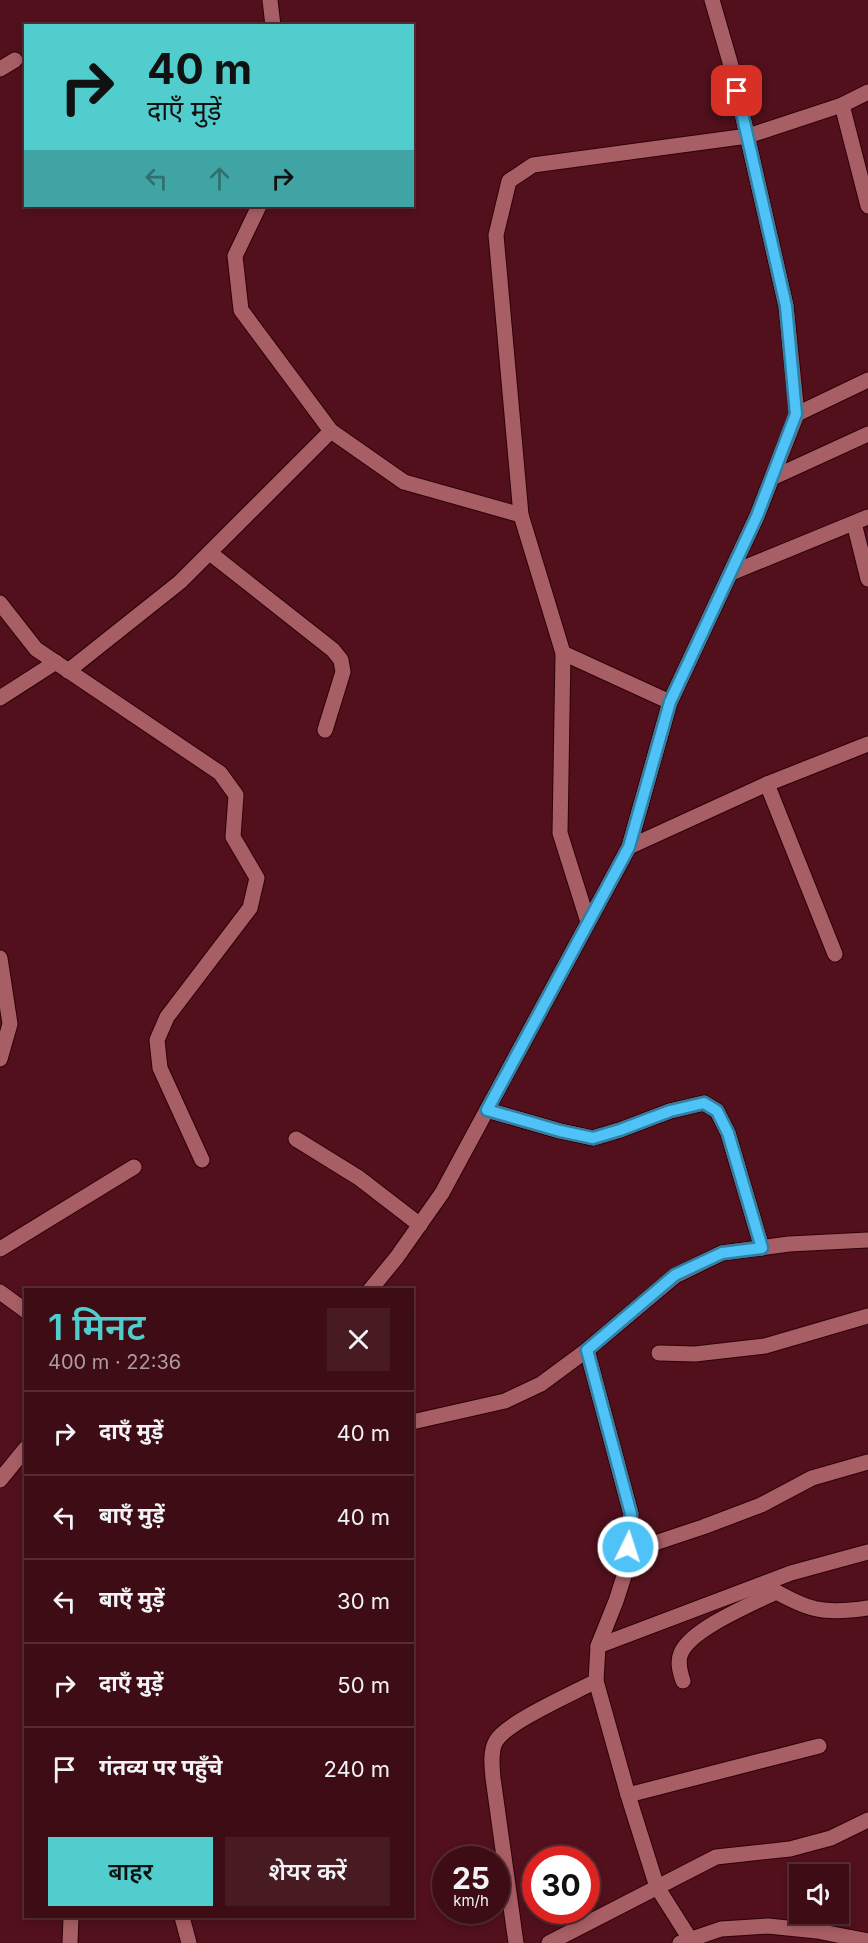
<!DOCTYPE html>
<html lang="hi">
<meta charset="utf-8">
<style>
body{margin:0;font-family:Inter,"Noto Sans Devanagari",sans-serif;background:#481a22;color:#f1f3f6;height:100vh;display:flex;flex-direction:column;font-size:22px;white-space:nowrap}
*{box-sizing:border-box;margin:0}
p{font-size:20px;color:#ad9ba0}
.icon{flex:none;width:33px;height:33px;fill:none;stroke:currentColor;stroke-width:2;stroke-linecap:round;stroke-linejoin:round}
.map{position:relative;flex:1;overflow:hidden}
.details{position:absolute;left:24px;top:1288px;width:390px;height:630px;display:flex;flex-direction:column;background:#3d0c15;border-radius:0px;box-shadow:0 3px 9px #0003,0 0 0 2px #562c34}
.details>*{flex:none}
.banner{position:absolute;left:24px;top:24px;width:390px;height:183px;border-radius:0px;box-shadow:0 3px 9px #0003,0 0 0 2px #562c34;background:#52cdcd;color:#111;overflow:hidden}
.controls{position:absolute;left:789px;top:1864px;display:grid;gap:12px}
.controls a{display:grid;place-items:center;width:60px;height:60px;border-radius:0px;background:#3d0c15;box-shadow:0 3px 9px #0003,0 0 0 2px #562c34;font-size:30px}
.speed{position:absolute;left:432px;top:1846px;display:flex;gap:12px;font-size:30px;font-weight:700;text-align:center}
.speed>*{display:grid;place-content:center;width:78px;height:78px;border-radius:50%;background:#3d0c15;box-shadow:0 3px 9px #0003,0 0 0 2px #562c34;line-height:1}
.speed small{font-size:15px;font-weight:400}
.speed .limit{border:9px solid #d22;background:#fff;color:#111}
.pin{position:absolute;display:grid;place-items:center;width:51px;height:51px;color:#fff;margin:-26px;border-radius:12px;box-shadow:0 3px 9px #0006}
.me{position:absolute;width:66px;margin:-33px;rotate:4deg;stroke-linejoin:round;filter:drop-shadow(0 0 4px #0008)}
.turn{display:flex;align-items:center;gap:21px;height:126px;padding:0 24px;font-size:27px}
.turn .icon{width:78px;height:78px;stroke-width:2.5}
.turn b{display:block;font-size:42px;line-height:51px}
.lanes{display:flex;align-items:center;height:57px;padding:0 24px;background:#0003;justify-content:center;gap:30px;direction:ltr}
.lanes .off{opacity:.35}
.round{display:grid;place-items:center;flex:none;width:63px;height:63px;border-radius:0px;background:#481a22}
.head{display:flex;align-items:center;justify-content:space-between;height:102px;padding:0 24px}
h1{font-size:36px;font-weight:600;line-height:45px;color:#52cdcd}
.action{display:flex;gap:12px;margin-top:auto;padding:12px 24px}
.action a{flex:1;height:69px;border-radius:0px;background:#52cdcd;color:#111;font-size:24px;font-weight:600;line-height:69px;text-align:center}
.action a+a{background:#481a22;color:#f1f3f6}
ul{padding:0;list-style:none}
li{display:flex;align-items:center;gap:18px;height:84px;padding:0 24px;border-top:2px solid #562c34}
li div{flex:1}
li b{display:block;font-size:22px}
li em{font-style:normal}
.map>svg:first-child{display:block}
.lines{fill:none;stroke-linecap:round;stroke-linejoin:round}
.minor-casing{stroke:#2e0009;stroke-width:17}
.minor{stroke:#a75e64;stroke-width:15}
.route-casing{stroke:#337fa1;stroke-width:15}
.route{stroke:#4fc3f7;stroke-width:10}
</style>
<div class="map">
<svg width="868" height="1943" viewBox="0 0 868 1943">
<rect width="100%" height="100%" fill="#51101c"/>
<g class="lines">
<defs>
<g id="minor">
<path d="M270 0 273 26"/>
<path d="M0 69 15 60"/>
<path d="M842 105 868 206"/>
<path d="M259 206 235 256 241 310 331 431 404 482 521 515 563 653 560 833 588 922"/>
<path d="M797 414 868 380"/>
<path d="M772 478 868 434"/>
<path d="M521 515 496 235 509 181 533 165 748 136 842 105 868 92"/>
<path d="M854 523 868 579"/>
<path d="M210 553 333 650 341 660 343 672 325 730"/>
<path d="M731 573 868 517"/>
<path d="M0 603 36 649 220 773 236 795 233 837 257 878 250 908 167 1017 157 1040 160 1068 202 1160"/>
<path d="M563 653 670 702"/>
<path d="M68 671 180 582 331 431"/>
<path d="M0 698 56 662"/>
<path d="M767 784 835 954"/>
<path d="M629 847 767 784 868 744"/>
<path d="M0 958 10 1024 0 1059"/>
<path d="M487 1110 560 1131 593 1138 620 1130 670 1111 704 1103 717 1111 728 1133 762 1248"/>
<path d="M296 1139 359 1178 420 1225"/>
<path d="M0 1249 134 1167"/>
<path d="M370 1290 397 1257 442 1193 629 847 670 702 757 516 797 414 786 306 732 69 712 0"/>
<path d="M0 1292 26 1311"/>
<path d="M659 1353 695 1354 765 1346 868 1316"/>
<path d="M412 1422 505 1401 541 1384 587 1350 675 1276 722 1253 789 1244 868 1240"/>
<path d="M0 1480 26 1448"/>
<path d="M628 1547 658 1542 703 1527 761 1505 812 1478 868 1462"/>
<path d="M768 1587C807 1610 823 1615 868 1608"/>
<path d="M598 1646 791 1573 868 1552"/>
<path d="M596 1681 628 1795 657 1887 690 1939"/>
<path d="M683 1681C680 1672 677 1662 681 1653 691 1629 752 1604 776 1592"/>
<path d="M628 1795 819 1746"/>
<path d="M182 1917 189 1943"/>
<path d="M70 1943 71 1917"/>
<path d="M516 1943 493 1778C492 1767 490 1751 496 1741 507 1722 574 1693 596 1681L598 1646 616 1601 627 1567 631 1514 587 1350"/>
<path d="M549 1943 716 1857 790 1849 831 1838 868 1820"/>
<path d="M680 1943 721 1929 768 1926 817 1931 868 1941"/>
</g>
</defs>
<use href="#minor" class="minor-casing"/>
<use href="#minor" class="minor"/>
</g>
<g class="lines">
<defs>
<path id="route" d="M628 1547 631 1514 587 1350 675 1275 722 1253 762 1248 728 1133 717 1111 704 1103 670 1111 620 1130 593 1138 560 1131 487 1110 629 847 670 702 757 516 796 414 786 306 737 91"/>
</defs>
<use href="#route" class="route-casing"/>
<use href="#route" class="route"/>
</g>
</svg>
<div class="controls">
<a><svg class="icon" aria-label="sound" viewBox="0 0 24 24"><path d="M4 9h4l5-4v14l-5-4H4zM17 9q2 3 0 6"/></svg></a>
</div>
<div class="speed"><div>25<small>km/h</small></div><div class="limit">30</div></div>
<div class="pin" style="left:737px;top:91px;background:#d93025"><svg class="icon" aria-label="arrive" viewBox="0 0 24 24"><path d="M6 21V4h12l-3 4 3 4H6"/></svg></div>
<svg class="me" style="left:628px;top:1547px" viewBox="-20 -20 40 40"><circle r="17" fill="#4fc3f7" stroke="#fff" stroke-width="3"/><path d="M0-11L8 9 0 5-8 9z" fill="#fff"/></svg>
<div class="banner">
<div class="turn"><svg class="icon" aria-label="right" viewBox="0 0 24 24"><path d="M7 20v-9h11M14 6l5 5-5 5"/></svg><div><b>40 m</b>दाएँ मुड़ें</div></div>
<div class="lanes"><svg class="icon off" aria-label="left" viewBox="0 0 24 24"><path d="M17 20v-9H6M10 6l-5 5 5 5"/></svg><svg class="icon off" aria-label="ahead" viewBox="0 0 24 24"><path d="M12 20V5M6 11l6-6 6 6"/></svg><svg class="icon" aria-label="right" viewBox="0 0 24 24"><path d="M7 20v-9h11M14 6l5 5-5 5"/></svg></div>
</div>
<section class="details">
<div class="head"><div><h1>1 मिनट</h1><p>400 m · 22:36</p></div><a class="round"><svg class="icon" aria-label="close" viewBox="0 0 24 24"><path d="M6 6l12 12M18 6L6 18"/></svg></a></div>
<ul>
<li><svg class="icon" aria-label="right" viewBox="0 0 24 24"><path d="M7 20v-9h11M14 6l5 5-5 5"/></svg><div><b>दाएँ मुड़ें</b></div><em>40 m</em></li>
<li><svg class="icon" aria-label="left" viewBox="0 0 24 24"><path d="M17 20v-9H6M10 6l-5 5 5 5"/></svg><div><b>बाएँ मुड़ें</b></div><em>40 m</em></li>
<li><svg class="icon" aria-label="left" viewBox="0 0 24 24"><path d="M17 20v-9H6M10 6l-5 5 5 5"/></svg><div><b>बाएँ मुड़ें</b></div><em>30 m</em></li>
<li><svg class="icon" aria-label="right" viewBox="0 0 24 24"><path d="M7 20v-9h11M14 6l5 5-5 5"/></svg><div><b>दाएँ मुड़ें</b></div><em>50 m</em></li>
<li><svg class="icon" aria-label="arrive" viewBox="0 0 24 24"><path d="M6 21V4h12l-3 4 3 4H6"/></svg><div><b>गंतव्य पर पहुँचे</b></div><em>240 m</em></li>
</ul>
<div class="action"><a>बाहर</a><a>शेयर करें</a></div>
</section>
</div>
